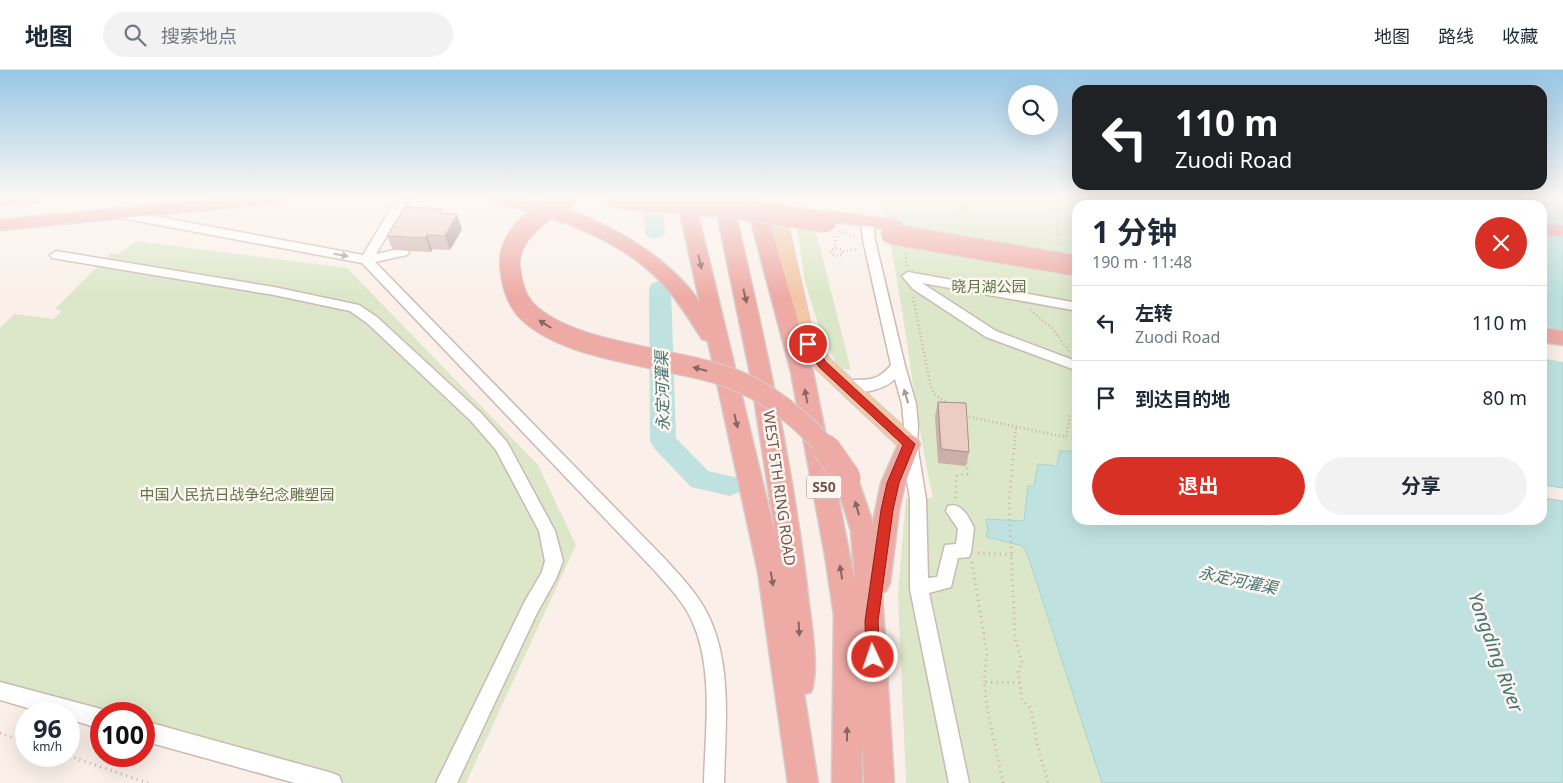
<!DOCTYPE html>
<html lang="zh">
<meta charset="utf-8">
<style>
body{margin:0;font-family:"Noto Sans","Noto Sans SC",sans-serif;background:#f2f2f3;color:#1f2937;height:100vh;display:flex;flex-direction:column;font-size:19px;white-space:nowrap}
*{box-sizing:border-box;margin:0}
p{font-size:16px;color:#747a83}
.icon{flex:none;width:28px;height:28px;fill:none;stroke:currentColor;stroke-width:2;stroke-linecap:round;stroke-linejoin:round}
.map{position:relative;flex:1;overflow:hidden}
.details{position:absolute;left:1072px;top:130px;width:475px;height:325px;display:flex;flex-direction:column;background:#fff;border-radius:15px;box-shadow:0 5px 20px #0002}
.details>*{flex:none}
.hud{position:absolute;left:1072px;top:15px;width:475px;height:105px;border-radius:15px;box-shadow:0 5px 20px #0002;background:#202124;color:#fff;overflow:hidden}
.fabs{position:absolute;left:1008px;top:15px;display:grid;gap:10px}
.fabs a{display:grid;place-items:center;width:50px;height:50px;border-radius:50%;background:#fff;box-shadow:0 5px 20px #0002;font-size:25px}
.speed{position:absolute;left:15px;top:632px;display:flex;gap:10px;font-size:25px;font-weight:700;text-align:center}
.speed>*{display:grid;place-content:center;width:65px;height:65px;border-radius:50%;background:#fff;box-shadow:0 5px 20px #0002;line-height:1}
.speed small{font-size:12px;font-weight:400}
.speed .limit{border:8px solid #d22;background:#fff;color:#111}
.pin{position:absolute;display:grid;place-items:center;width:42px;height:42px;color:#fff;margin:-21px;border:2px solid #fff;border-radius:50%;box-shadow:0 1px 5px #0007}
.me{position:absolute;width:55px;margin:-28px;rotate:357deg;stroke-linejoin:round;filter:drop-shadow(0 0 4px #0008)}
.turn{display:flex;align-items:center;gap:18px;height:105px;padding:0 20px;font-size:22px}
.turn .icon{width:65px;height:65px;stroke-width:2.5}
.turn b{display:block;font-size:35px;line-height:42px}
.round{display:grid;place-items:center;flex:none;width:52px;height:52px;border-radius:26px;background:#f2f2f3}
.headline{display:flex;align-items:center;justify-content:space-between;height:85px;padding:0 20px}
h1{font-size:30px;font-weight:700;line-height:38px}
.button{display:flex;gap:10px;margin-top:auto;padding:10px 20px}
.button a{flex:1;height:58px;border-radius:30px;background:#d93025;color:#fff;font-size:20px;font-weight:700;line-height:58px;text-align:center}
.button a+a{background:#f2f2f3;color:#1f2937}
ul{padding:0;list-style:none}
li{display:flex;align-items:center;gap:15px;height:75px;padding:0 20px;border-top:1px solid #e0e1e3}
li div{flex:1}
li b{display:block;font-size:19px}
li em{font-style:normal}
header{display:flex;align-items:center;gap:30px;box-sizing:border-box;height:70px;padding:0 25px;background:#fff;border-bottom:1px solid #e0e1e3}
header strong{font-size:24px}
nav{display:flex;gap:28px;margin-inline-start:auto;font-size:18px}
.search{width:350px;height:45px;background:#f2f2f3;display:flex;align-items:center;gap:12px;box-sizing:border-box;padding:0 18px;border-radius:28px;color:#747a83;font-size:19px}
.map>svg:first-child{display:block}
.green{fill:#dbe7c8}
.water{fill:#bfe2e0;stroke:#a6d3d1}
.pier{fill:#faf0e9}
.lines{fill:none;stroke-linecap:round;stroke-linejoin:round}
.river{fill:#bfe2e0;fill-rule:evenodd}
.minor-casing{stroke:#cdb9b3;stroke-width:3}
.major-casing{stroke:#d5ccca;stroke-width:2}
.highway-casing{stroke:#d5ccca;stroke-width:3}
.path-far1{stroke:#d2afa6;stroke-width:2.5;stroke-dasharray:1 3;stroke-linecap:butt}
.path{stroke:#d2afa6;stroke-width:3;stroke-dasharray:1 4.5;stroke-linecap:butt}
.minor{fill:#fff;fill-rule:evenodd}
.major{fill:#f2c8a8;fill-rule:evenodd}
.highway{fill:#eeaba6;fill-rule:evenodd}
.highway-bridge-far1-casing{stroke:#d5ccca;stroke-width:22;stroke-linecap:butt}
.highway-bridge-casing{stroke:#d5ccca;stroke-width:29;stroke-linecap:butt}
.highway-bridge-far1{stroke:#eeaba6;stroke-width:20}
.highway-bridge{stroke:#eeaba6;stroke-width:27}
.wall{fill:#ccafa8}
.shaded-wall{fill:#a68f88}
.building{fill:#edccc3;stroke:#a68f88}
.oneway{fill:#aa9995}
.oneway2{fill:#8b6660}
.route{fill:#d93025;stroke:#8d1f18}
.labels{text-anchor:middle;stroke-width:5;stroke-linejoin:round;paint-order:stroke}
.shield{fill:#fdf5ef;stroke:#9c857f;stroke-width:1}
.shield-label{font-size:14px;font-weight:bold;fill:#72554f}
.park-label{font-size:15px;fill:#5f7748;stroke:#fdf5ef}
.street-label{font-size:15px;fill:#72554f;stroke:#fdf5ef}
.water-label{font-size:16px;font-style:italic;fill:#447674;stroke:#fdf5ef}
.near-water-label{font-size:19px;font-style:italic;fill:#447674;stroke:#fdf5ef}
</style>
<header>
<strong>地图</strong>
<div class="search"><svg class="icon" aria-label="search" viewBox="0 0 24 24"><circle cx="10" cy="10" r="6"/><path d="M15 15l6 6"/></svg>搜索地点</div>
<nav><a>地图</a><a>路线</a><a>收藏</a></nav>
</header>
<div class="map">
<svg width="1563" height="713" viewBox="0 0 1563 713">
<rect width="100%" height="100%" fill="#faf0e9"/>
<g class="green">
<path d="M880 128H1077V381H1060C1056 396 1044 415 1028 417L1024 451 986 449 988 459 986 467 1023 476 1028 486 1102 713H906L898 525 906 428H933C911 328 905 226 880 128Z"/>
<path d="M797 157 815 158 851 300 838 298 821 263 805 212Z"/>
<path d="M136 171 347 198 538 395 576 475 466 713H346L144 657V644H101V645L0 618V258L14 244 53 249 62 241 55 239 111 183 119 184Z"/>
</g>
<g class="water">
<path d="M1077 128H1563V418L1543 415 1542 135H1078L1077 158Z"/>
<path d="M1060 381H1077L1078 450H1542L1543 428 1563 431V713H1102L1028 486 1023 476 986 467 988 459 986 449 1024 451 1028 416H1034L1038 394 1056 396Z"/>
</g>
<path class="pier" d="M1543 256 1563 260V292L1542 288Z"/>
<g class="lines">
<g class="river">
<path d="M642 128H662L665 163 662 167 655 169 648 167 645 163Z"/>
<path d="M660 211 668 213 671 218 676 368 708 401 739 408 743 415 739 422 730 426 691 417 654 378 650 371 649 218 652 213Z"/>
</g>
<defs>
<g id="minor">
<path d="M397 128H418L427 150 425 153H417L408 130 376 184 403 178 409 182 407 185 375 192 666 490C681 507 698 524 708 545 733 596 725 659 724 713H704C705 662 714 601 693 553 685 533 668 516 654 500L362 193 121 148 115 144 121 140 363 185Z"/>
<path d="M867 147 873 151 875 170 905 296 916 334 918 356 917 374 926 429 928 508 937 507 945 475 956 474 958 459 946 441 948 436C961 432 969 447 974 458L971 482 969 487 958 488 951 517 929 523 969 713H949L910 519V429L901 374 904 356 902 334 895 309C881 322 857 325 840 320L838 316 840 312C862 306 873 317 891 295L863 170 861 151Z"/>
<path d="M56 181 274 217 359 235 377 247 481 343 507 372 555 461 563 491 556 509 537 543 457 713H436L525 531 542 502 545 491 539 461 496 380 471 351 367 253 350 241 274 225 52 188 50 185Z"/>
<path d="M908 202 1078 233V241L922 213 996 261 1073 290 1078 288V301L986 267 913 219 902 206Z"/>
<path d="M0 612 101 639 109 644H101V659L69 649V644H48L0 630Z"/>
<path d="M144 651 332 703 339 706 342 713H295L144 671Z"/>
</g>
<path id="major" d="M767 128H782L810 251 817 272 830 289 916 368 919 374 916 380 909 382 902 380 816 299 799 274 792 251Z"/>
<g id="highway">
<path d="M0 128H41L38 132 0 135Z"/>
<path d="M227 128H286L283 132 277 133 0 160V150Z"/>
<path d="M489 128C557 121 664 176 700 233L677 128H694L776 468 751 308 714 128H732C763 263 794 397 809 535 812 557 819 603 811 622L804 624 818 713H788L758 502 708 271 702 269C690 250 679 232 665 216 620 166 554 147 492 132Z"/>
<path d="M745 128H762L813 302 855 512 851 461 835 408 839 401 847 399 855 401 873 453 881 413 901 368 909 365 917 368 920 374 905 413 899 440 890 513 886 521 882 523 894 713H864L862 672V713H832L834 545 825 485 791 302Z"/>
<path d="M1276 128H1326L1351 131 1354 135H1301L1279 132Z"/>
<path d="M1357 128H1408L1433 131 1436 135H1382L1360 132Z"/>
<path d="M828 141 893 150 899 151 902 155 899 159 893 160 822 150 819 146 822 142Z"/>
<path d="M1542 154 1563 156V166L1542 164Z"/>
<path d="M1542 258 1563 261V275L1542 272Z"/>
</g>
</defs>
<use href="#minor" class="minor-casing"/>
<use href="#major" class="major-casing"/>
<use href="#highway" class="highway-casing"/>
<g class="path-far1">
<path d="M322 128 321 130 334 129"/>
<path d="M1054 128 1059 176"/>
<path d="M952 158 968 128"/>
<path d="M838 161 856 167"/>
<path d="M835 166V178"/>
<path d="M836 178 842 180V185L836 186 831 184V180Z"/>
<path d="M843 181 859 179"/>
<path d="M905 183 907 197"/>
<path d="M913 227 930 313 934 324 947 333"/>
<path d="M1030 240 1052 258 1069 281"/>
<path d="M965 346 1066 367 1070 345H1078"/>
<path d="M1014 379 1016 357"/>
</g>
<g class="path">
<path d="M1014 378 1009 432 1015 568 1022 593 1018 601 1022 629 1031 639 1037 673 1048 713"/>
<path d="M955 428 957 405 967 404V389"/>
<path d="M978 483 1012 485"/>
<path d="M972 492 987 584 984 612"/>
<path d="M0 663 26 672"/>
<path d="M69 686 148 713"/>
<path d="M1003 713 987 638 984 612 1020 613"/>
</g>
<use href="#minor" class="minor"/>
<use href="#major" class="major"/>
<use href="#highway" class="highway"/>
<defs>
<g id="highway-bridge-far1">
<path d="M567 128C542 140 507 165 510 197 512 213 515 227 525 239 567 285 679 286 738 311 773 326 802 350 827 379"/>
<path d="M614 128 732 138 826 152"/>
<path d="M891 164 1078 196"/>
</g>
<path id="highway-bridge" d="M826 378 847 408"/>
</defs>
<use href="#highway-bridge-far1" class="highway-bridge-far1-casing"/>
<use href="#highway-bridge" class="highway-bridge-casing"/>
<use href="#highway-bridge-far1" class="highway-bridge-far1"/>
<use href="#highway-bridge" class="highway-bridge"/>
</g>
<g class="wall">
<path d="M443 144 462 159 450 180 432 179 431 182 393 180 387 166Z"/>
<path d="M938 332 969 382 966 396 938 393 935 346Z"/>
</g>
<g class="shaded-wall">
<path d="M457 144 462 159 450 180 445 166Z"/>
<path d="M427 165 432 179 431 182 425 168Z"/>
</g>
<g class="building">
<path d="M405 137 442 139 439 143 457 144 445 166 427 165 425 168 387 166Z"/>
<path d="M938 332 966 333 969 382 941 379Z"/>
</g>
<defs><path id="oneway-solid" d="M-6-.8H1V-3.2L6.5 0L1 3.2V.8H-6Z" transform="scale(1.25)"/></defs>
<g class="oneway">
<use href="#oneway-solid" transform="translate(341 185) rotate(10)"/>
<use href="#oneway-solid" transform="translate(906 326) rotate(-106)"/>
</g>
<g class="oneway2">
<use href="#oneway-solid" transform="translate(700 192) rotate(77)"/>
<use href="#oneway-solid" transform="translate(745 226) rotate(77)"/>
<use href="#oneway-solid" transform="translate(545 254) rotate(-148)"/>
<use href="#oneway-solid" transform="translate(700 299) rotate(-165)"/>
<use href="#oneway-solid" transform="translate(806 326) rotate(-101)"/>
<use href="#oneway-solid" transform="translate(736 351) rotate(77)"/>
<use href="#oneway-solid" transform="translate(857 438) rotate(-106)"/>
<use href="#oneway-solid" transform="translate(841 502) rotate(-99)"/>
<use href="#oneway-solid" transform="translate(772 509) rotate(80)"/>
<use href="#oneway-solid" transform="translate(799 559) rotate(87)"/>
<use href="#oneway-solid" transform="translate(847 664) rotate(-90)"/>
</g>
<linearGradient id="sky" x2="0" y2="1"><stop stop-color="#97c6e5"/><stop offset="0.56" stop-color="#fdf8f5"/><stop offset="1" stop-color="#fdf8f5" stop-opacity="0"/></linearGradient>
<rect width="1563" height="227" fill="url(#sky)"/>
<path class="route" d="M808 270 812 271 826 292 915 374 899 413 893 440 878 551 880 587 878 591 873 593 868 591 866 587 865 551 881 440 887 413 903 375 819 297 803 274Z"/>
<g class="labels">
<rect class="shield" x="806.5" y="405.5" width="35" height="23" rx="4"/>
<g class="shield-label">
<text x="824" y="422">S50</text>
</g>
<g class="park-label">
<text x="989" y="222">晓月湖公园</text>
<text x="237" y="430">中国人民抗日战争纪念雕塑园</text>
</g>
<g class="street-label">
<text transform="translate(779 418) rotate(82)" y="5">WEST 5TH RING ROAD</text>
</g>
<g class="water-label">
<text transform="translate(662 321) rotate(-91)" y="6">永定河灌渠</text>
<text transform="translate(1238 510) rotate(12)" y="6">永定河灌渠</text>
</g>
<g class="near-water-label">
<text transform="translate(1496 582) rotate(70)" y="7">Yongding River</text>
</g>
</g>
</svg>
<div class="fabs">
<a><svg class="icon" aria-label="search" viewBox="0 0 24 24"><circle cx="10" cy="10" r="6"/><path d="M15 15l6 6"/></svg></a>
</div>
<div class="speed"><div>96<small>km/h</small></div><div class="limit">100</div></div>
<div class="pin" style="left:808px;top:274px;background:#d93025"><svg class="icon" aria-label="arrive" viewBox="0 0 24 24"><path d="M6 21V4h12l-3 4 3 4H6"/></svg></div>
<svg class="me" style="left:873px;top:587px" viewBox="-20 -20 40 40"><circle r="17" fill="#d93025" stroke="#fff" stroke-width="3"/><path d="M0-11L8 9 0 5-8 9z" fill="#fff"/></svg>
<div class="hud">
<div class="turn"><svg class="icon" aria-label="left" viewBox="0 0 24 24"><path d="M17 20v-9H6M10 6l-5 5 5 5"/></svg><div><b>110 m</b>Zuodi Road</div></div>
</div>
<section class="details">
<div class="headline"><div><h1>1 分钟</h1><p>190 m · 11:48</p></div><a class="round" style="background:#d93025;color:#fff"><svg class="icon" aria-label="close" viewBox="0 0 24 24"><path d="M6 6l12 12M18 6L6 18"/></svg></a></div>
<ul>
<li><svg class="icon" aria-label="left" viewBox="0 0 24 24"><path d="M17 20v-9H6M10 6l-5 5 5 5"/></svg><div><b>左转</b><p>Zuodi Road</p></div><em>110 m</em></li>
<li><svg class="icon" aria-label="arrive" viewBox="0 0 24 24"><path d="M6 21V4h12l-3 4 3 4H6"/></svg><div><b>到达目的地</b></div><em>80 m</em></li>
</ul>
<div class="button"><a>退出</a><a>分享</a></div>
</section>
</div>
